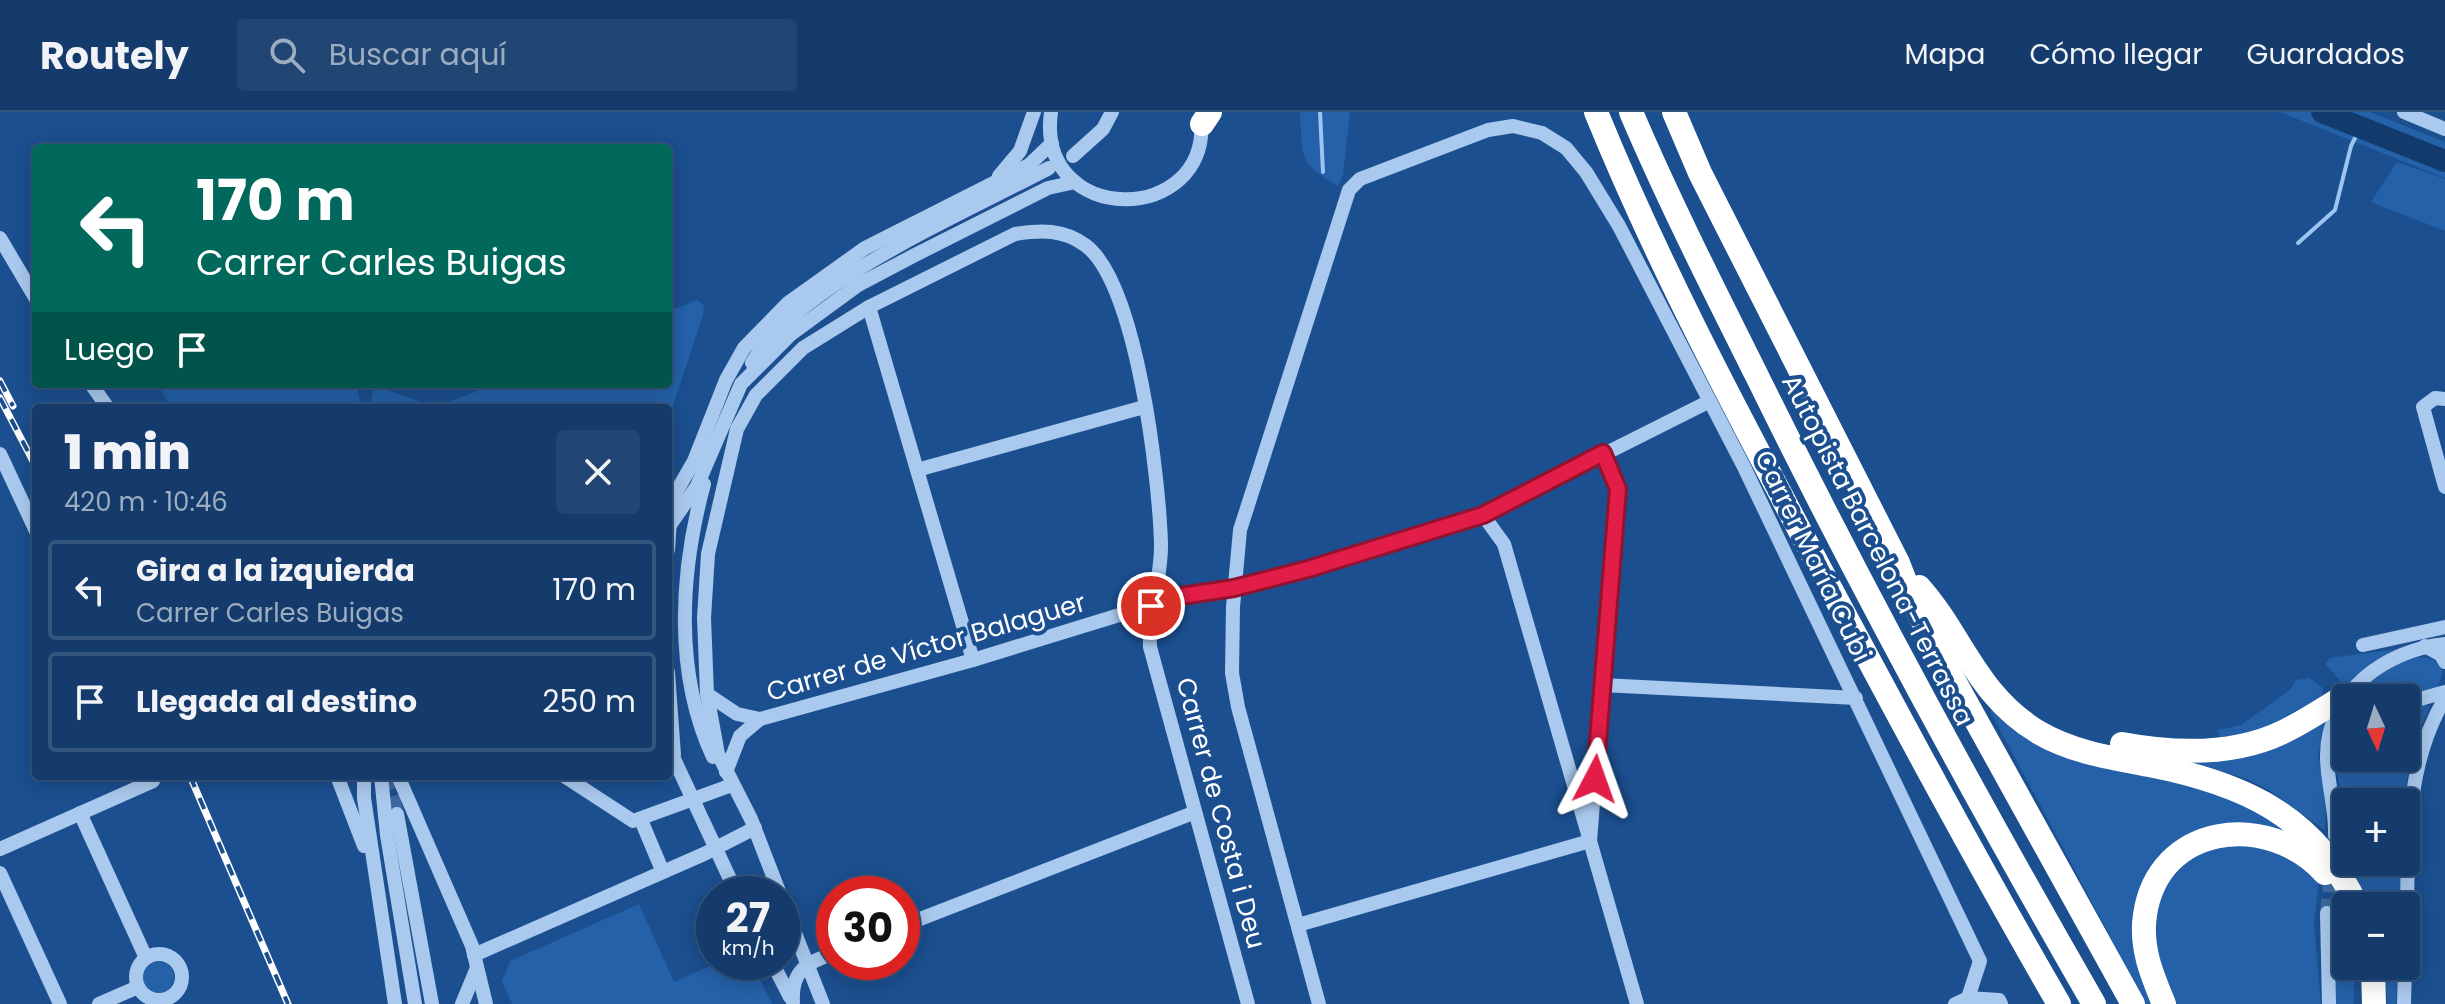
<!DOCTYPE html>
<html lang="es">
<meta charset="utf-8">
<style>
body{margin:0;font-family:Poppins,sans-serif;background:#214673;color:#f1f3f6;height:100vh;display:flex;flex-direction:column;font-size:30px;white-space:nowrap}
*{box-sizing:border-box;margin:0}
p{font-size:26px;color:#9dadc1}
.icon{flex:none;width:44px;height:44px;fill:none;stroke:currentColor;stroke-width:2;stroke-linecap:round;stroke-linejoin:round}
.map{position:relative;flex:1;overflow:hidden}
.drawer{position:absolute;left:32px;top:292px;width:640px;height:376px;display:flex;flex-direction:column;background:#143b6b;border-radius:8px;box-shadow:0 4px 20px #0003,0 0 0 2px #33557e}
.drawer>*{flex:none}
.guide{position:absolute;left:32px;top:32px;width:640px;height:244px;border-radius:8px;box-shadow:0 4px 20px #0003,0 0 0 2px #33557e;background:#00695c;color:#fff;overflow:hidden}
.needle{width:52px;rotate:176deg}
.fabs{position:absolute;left:2332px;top:572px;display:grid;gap:16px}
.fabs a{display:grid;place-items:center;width:88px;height:88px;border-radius:8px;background:#143b6b;box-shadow:0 4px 20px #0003,0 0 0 2px #33557e;font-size:40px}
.speed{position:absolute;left:696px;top:764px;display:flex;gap:16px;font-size:40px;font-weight:700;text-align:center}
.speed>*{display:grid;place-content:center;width:104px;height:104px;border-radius:50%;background:#143b6b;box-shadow:0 4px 20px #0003,0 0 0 2px #33557e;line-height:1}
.speed small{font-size:20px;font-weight:400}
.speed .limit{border:12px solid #d22;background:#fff;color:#111}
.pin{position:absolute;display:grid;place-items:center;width:68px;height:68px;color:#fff;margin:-34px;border:4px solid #fff;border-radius:50%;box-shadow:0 2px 8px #0007}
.me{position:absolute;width:88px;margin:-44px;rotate:4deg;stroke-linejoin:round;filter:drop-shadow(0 0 6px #0008)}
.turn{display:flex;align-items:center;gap:28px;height:168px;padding:0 32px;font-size:36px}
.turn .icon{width:104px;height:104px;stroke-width:2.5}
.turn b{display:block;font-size:56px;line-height:68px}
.then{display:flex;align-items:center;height:76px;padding:0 32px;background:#0003;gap:16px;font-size:30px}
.round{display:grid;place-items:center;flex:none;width:84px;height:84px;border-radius:8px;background:#214673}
.headline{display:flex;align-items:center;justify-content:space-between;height:136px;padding:0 32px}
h1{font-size:48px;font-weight:800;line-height:60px}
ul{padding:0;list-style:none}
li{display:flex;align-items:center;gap:24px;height:100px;margin:0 16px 12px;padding:0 16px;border:4px solid #33557e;border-radius:8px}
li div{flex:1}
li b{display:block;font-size:30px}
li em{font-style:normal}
header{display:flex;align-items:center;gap:48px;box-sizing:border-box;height:112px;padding:0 40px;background:#143b6b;border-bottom:2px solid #33557e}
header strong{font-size:38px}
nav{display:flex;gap:44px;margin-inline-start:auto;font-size:28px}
.search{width:560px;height:72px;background:#214673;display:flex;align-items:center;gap:20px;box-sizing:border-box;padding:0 28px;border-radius:8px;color:#9dadc1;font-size:30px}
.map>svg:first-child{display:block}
.green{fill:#2461a8}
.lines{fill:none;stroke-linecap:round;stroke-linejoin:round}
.stream{stroke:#9cc4f0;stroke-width:4}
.river{stroke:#123a6d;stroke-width:22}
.minor-tunnel{stroke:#3d69a0;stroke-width:14;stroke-dasharray:14 7;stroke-linecap:butt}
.minor{stroke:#a9c9ee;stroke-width:14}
.highway{stroke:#fff;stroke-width:24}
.rail-casing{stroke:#fff;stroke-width:7}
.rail{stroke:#1b4f8f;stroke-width:4;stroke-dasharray:12;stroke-linecap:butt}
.route-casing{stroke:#92132f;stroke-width:20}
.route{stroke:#e11d48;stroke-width:14}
.labels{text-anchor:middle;stroke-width:8;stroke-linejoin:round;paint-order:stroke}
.street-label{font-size:26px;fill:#fff;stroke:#1b4f8f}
</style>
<header>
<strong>Routely</strong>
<div class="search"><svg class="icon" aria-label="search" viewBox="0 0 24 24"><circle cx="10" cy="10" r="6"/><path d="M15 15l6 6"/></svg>Buscar aquí</div>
<nav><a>Mapa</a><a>Cómo llegar</a><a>Guardados</a></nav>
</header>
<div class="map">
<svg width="2445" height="892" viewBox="0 0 2445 892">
<rect width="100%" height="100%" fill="#1b4f8f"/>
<g class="green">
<path d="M1300 0H1350L1343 63 1338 74C1297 50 1303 45 1300 0Z"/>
<path d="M2280 0H2370L2445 30V66Z"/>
<path d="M2397 50 2445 67V119L2371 90Z"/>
<path d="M697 188 704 193 703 203 668 309V296H371L372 280 379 275 427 292 449 290 495 272H668V200Z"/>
<path d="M157 272H357L361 296H172Z"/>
<path d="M2397 537 2400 539 2344 573 2325 552 2330 546Z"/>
<path d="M2418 545C2431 545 2437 548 2443 560L2437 576 2406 586 2362 583C2367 561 2399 552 2418 545Z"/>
<path d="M2309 566 2323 576 2321 589 2295 606 2221 630 2218 618 2241 613 2291 577 2296 568Z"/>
<path d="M2427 592 2430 595 2411 636 2404 690H2346V747L2345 708 2335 648 2346 599V646H2406V597Z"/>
<path d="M1989 597 2017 619 2207 674 2243 688 2309 734 2180 733 2135 835 2142 868 2152 892H2146Z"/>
<path d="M2331 597 2318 643 2327 683 2325 718 2269 678 2244 666 2182 649Z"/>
<path d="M2237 730 2294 745 2319 770 2314 811 2321 892H2172L2152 818 2164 776 2187 749 2204 739Z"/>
<path d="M2347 750H2402L2400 794H2372Z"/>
<path d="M639 792 674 870 719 850H751L772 892H512L502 869 510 849Z"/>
<path d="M2336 802 2346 821V854H2354V892H2334Z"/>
<circle cx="158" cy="865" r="16"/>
<path d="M2385 854H2398L2396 892H2387Z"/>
</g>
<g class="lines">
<g class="stream">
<path d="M1320 0 1323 60"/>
<path d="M2298 131 2335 98 2351 34 2360 16"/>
</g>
<path class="river" d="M2322 0 2445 49"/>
<g class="minor-tunnel">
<path d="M387 664 397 702"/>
<path d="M2327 801 2335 723"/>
</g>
<g class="minor">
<path d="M1051 0C1035 115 1212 116 1201 5"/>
<path d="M2404 0 2445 17"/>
<path d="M1073 44 1103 17 1112 0"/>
<path d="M999 64 1020 39 1034 0"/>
<path d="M0 126 36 187"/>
<path d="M869 195 973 548"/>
<path d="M752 251C795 173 969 99 1049 56"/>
<path d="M91 272 108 296"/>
<path d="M2445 287 2435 286 2423 295 2445 375"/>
<path d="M1603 341 1618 377 1590 729 1637 892"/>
<path d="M0 342 36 419"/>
<path d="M917 358 1144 295"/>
<path d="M704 372C680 461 674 561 713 645"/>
<path d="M668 394 694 349 726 268 744 236 788 191 865 136 1029 53 1052 31"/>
<path d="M668 416 697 374 741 272 791 222 858 173 915 143 1048 76 1075 70"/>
<path d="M668 438 670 408"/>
<path d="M2363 533 2445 515"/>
<path d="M2425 534 2441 543 2445 550"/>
<path d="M668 560 674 643"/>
<path d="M1602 573 1856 586"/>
<path d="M707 582 737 602 760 607"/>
<path d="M2406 591 2445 580"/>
<path d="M668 634 737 782"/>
<path d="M726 660 740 624 760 607 973 548 1181 484 1234 476 1308 457 1483 403 1708 290"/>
<path d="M337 664 364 734"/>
<path d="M364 664V686L395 892"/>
<path d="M381 664 387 723 415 892"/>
<path d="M398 664 472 834 486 892"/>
<path d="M564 664 633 709 732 673"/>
<path d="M80 701 146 846"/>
<path d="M397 702 432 892"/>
<path d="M641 708 662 758"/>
<path d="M2335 723C2336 696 2327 671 2327 644 2327 580 2386 538 2445 532"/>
<path d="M0 737 153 669 150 664"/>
<path d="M0 761 60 892"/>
<path d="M780 782 751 707 718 642 707 582 704 506 708 442 737 317 756 283 803 236 869 195 1015 122C1041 118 1063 117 1085 133 1137 170 1159 367 1161 431 1162 466 1148 499 1150 535L1248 892"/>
<path d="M782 788 823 892"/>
<path d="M2327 801 2329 892"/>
<path d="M1298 813 1590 729 1504 432 1483 403"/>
<path d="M902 814 1193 701"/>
<path d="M2406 841C2410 755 2399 663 2445 586"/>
<circle cx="159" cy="865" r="23"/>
<path d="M474 843 704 742 755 716"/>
<path d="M772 850 790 885"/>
<path d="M793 890C791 858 807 851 834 841"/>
<path d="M99 892 138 875"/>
<path d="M462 892 477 856"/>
<path d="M1319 892 1238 595 1232 561 1233 495 1240 418 1349 78 1360 67 1488 18 1513 14 1542 21 1566 36 1586 60 1619 114 1744 355 1980 849 1968 886"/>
<path d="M1955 892 1968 886 1999 888 2001 892"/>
<path d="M2404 892 2405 854"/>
</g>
<g class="highway">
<path d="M1596 0C1659 155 1739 304 1817 451 1896 599 1975 747 2059 892"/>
<path d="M1631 0C1669 89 1713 176 1756 262 1861 476 1975 685 2094 892"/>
<path d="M1674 0 1700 61 1898 451 1914 492 1952 565 2133 892"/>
<path d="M1202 12 1210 0"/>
<path d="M1919 475C1962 523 1976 583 2038 620 2072 640 2111 646 2149 653 2242 671 2315 703 2357 794"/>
<path d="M2122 632C2176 642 2233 644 2283 620 2304 610 2323 597 2343 585"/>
<path d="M2373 854 2374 892"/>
<path d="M2164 892C2152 863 2140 835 2145 803 2158 712 2267 698 2325 761"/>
</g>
<defs>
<g id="rail">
<path d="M0 269 13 294"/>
<path d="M0 286 36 355"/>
<path d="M190 664 288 892"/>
</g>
</defs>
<use href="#rail" class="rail-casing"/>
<use href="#rail" class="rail"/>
</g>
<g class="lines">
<defs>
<path id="route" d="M1151 494 1181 484 1234 476 1308 457 1483 403 1603 341 1618 377 1595 667"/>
</defs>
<use href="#route" class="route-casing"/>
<use href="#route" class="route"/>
</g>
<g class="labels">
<g class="street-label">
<text transform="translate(1878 438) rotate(63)" y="9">Autopista Barcelona-Terrassa</text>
<text transform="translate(1813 444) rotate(64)" y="9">Carrer María Cubi</text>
<text transform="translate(926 535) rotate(-16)" y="9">Carrer de Víctor Balaguer</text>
<text transform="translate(1221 701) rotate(75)" y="9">Carrer de Costa i Deu</text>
</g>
</g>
</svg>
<div class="fabs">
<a><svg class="needle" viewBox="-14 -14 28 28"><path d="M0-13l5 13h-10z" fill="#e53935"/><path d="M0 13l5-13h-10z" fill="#9dadc1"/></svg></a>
<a>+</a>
<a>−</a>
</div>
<div class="speed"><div>27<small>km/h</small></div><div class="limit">30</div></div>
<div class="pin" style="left:1151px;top:494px;background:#d93025"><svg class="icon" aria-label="arrive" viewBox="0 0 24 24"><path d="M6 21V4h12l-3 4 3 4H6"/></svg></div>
<svg class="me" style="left:1595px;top:667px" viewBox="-20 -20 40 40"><path d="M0-17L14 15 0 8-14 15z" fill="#e11d48" stroke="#fff" stroke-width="4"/></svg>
<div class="guide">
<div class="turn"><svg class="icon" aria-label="left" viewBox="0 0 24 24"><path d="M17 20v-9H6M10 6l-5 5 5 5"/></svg><div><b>170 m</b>Carrer Carles Buigas</div></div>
<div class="then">Luego<svg class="icon" aria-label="arrive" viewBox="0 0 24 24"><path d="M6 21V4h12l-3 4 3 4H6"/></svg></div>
</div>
<section class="drawer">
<div class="headline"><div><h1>1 min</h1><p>420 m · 10:46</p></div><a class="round"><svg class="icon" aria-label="close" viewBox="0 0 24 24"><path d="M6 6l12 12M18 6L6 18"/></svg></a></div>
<ul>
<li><svg class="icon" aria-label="left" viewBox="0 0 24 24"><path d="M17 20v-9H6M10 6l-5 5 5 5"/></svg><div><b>Gira a la izquierda</b><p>Carrer Carles Buigas</p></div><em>170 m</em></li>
<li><svg class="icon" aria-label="arrive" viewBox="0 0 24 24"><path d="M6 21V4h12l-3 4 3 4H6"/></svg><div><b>Llegada al destino</b></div><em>250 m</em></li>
</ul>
</section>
</div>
